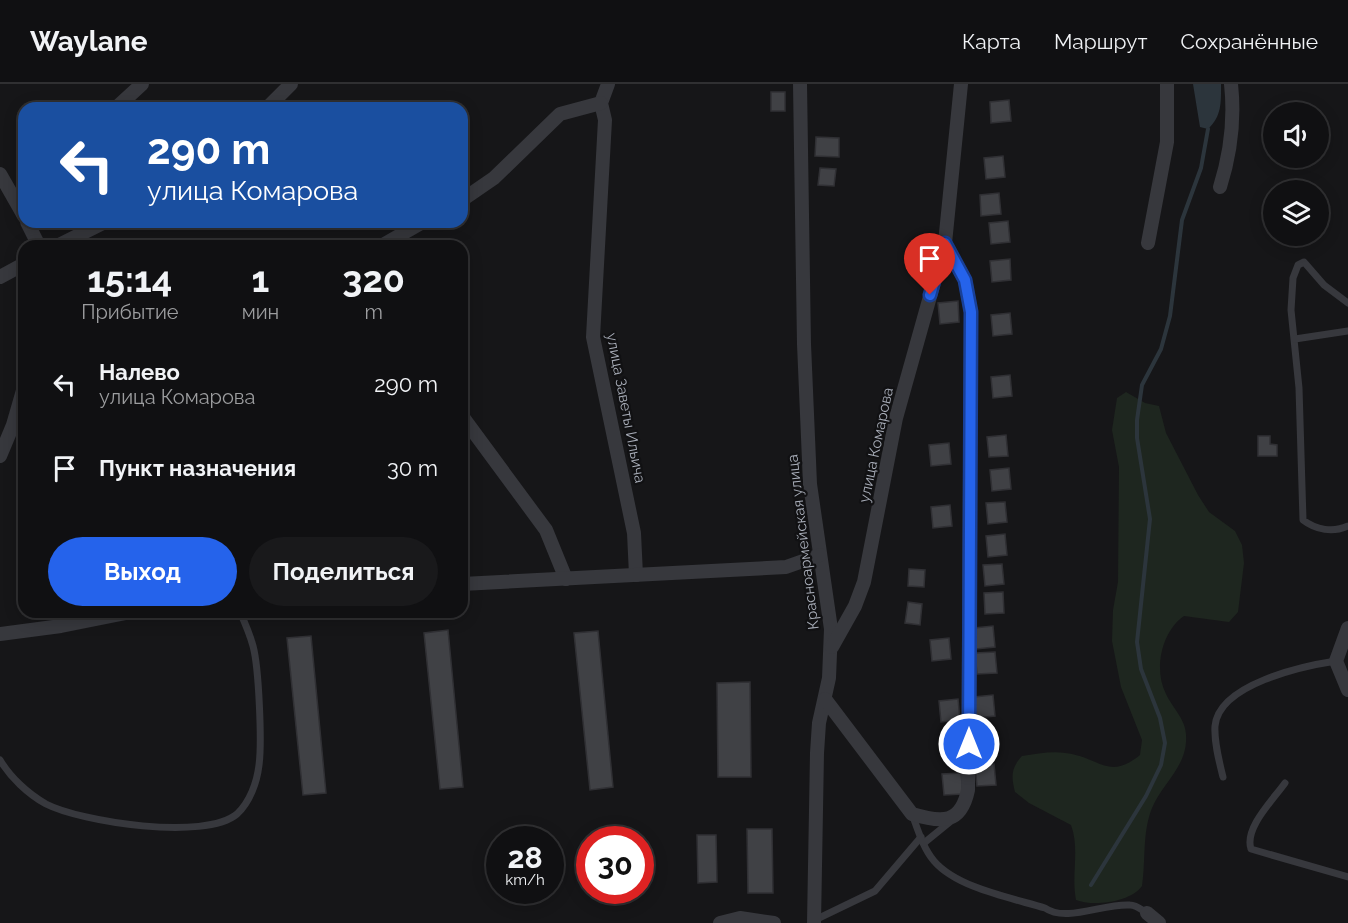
<!DOCTYPE html>
<html lang="ru">
<meta charset="utf-8">
<style>
body{margin:0;font-family:Raleway,sans-serif;background:#19191b;color:#f1f3f6;height:100vh;display:flex;flex-direction:column;font-size:22px;white-space:nowrap}
*{box-sizing:border-box;margin:0}
p{font-size:20px;color:#9c9d9f}
.icon{flex:none;width:33px;height:33px;fill:none;stroke:currentColor;stroke-width:2;stroke-linecap:round;stroke-linejoin:round}
.map{position:relative;flex:1;overflow:hidden}
.sheet{position:absolute;left:18px;top:156px;width:450px;height:378px;display:flex;flex-direction:column;background:#101012;border-radius:18px;box-shadow:0 3px 15px #0003,0 0 0 2px #303032}
.sheet>*{flex:none}
.top-card{position:absolute;left:18px;top:18px;width:450px;height:126px;border-radius:18px;box-shadow:0 3px 15px #0003,0 0 0 2px #303032;background:#1a4fa0;color:#fff;overflow:hidden}
.controls{position:absolute;left:1263px;top:18px;display:grid;gap:12px}
.controls a{display:grid;place-items:center;width:66px;height:66px;border-radius:50%;background:#101012;box-shadow:0 3px 15px #0003,0 0 0 2px #303032;font-size:30px}
.speed{position:absolute;left:486px;top:742px;display:flex;gap:12px;font-size:30px;font-weight:700;text-align:center}
.speed>*{display:grid;place-content:center;width:78px;height:78px;border-radius:50%;background:#101012;box-shadow:0 3px 15px #0003,0 0 0 2px #303032;line-height:1}
.speed small{font-size:15px;font-weight:400}
.speed .limit{border:9px solid #d22;background:#fff;color:#111}
.pin{position:absolute;display:grid;place-items:center;width:51px;height:51px;color:#fff;margin:-62px -26px;border-radius:50% 50% 50% 0;rotate:-45deg;box-shadow:0 0 6px #0007}
.pin .icon{rotate:45deg}
.me{position:absolute;width:66px;margin:-33px;rotate:0deg;stroke-linejoin:round;filter:drop-shadow(0 0 4px #0008)}
.turn{display:flex;align-items:center;gap:21px;height:126px;padding:0 30px;font-size:27px}
.turn .icon{width:78px;height:78px;stroke-width:2.5}
.turn b{display:block;font-size:42px;line-height:51px}
.eta{display:flex;justify-content:space-evenly;align-items:center;height:102px;text-align:center}
.eta b{font-size:36px;font-weight:700;line-height:42px}
.button{display:flex;gap:12px;margin-top:auto;padding:12px 30px}
.button a{flex:1;height:69px;border-radius:36px;background:#2563eb;color:#fff;font-size:24px;font-weight:700;line-height:69px;text-align:center}
.button a+a{background:#19191b;color:#f1f3f6}
ul{padding:0;list-style:none}
li{display:flex;align-items:center;gap:18px;height:84px;padding:0 30px}
li div{flex:1}
li b{display:block;font-size:22px}
li em{font-style:normal}
header{display:flex;align-items:center;gap:36px;box-sizing:border-box;height:84px;padding:0 30px;background:#101012;border-bottom:2px solid #303032}
header strong{font-size:28px}
nav{display:flex;gap:33px;margin-inline-start:auto;font-size:21px}
.map>svg:first-child{display:block}
.green{fill:#1e261f}
.water{fill:#2c353c}
.lines{fill:none;stroke-linecap:round;stroke-linejoin:round}
.stream{stroke:#2c353c;stroke-width:4}
.building{fill:#404145;stroke:#303034;stroke-width:1.5}
.service{stroke:#37383d;stroke-width:7}
.minor{stroke:#37383d;stroke-width:14}
.route-casing{stroke:#184099;stroke-width:15}
.route{stroke:#2563eb;stroke-width:10}
.labels{text-anchor:middle;stroke-width:4.5;stroke-linejoin:round;paint-order:stroke}
.street-label{font-size:15px;fill:#a8adb8;stroke:#111113}
</style>
<header>
<strong>Waylane</strong>
<nav><a>Карта</a><a>Маршрут</a><a>Сохранённые</a></nav>
</header>
<div class="map">
<svg width="1348" height="839" viewBox="0 0 1348 839">
<rect width="100%" height="100%" fill="#161618"/>
<path class="green" d="M1126 308 1145 319 1159 322 1166 349 1198 411 1209 428 1235 447 1242 461 1244 479 1238 528 1229 538 1184 532C1162 547 1153 585 1166 610 1172 623 1186 636 1186 651 1188 682 1163 698 1152 724 1142 749 1146 776 1142 802 1131 818 1093 823 1076 816 1071 791 1080 765 1071 741L1029 719 1015 708C1011 692 1011 684 1022 672 1036 670 1052 667 1065 669 1100 673 1108 697 1140 671L1142 656 1121 603 1112 557 1113 526 1118 498 1119 383 1112 346 1117 314Z"/>
<path class="water" d="M1193 0H1221C1221 18 1222 32 1208 45L1200 43Z"/>
<g class="lines">
<path class="stream" d="M1091 801 1146 712 1161 681 1165 659 1160 634 1141 585 1137 558 1150 435 1137 354V336L1142 301 1161 265 1170 232 1182 136 1201 84 1208 45"/>
</g>
<g class="building">
<rect x="771" y="8" width="14" height="19"/>
<path d="M1009 16 1011 37 991 39 990 18Z"/>
<path d="M816 53 839 54V73L815 72Z"/>
<path d="M1003 72 1005 93 986 95 984 74Z"/>
<path d="M820 84 836 85 834 102 818 101Z"/>
<path d="M999 109 1001 130 981 132 980 111Z"/>
<path d="M1008 137 1010 158 991 160 989 139Z"/>
<path d="M1010 175 1011 196 992 198 990 177Z"/>
<path d="M958 217 959 238 940 240 938 219Z"/>
<path d="M1010 229 1012 250 993 252 991 231Z"/>
<path d="M1010 291 1012 312 993 314 991 293Z"/>
<path d="M1006 351 1008 372 989 373 987 353Z"/>
<path d="M1258 352H1270V360L1277 361V372H1258Z"/>
<path d="M949 359 951 380 931 382 929 361Z"/>
<path d="M1009 384 1011 405 992 407 990 386Z"/>
<path d="M1005 418 1007 438 988 440 986 419Z"/>
<path d="M950 421 952 442 933 444 931 423Z"/>
<path d="M1005 450 1007 471 988 473 986 452Z"/>
<path d="M1002 480 1004 500 985 502 983 481Z"/>
<path d="M909 485 925 486 924 503 908 502Z"/>
<path d="M1003 508 1004 529 985 530 984 509Z"/>
<path d="M908 518 922 520 920 541 905 539Z"/>
<path d="M993 542 995 563 976 565 974 544Z"/>
<path d="M448 546 463 703 440 705 424 549Z"/>
<path d="M598 547 613 703 590 706 574 549Z"/>
<path d="M311 552 326 709 303 711 287 554Z"/>
<path d="M949 554 951 575 932 577 930 556Z"/>
<path d="M995 568 997 589 977 590 975 569Z"/>
<path d="M750 598 751 693H718L717 599Z"/>
<path d="M993 611 995 632 976 634 974 613Z"/>
<path d="M958 615 960 636 941 638 939 617Z"/>
<path d="M991 644 993 665 974 667 972 646Z"/>
<path d="M994 680 996 701 977 702 975 681Z"/>
<path d="M961 689 963 710 944 711 942 690Z"/>
<path d="M747 745H772L773 809H748Z"/>
<path d="M697 751H716L717 798 698 799Z"/>
</g>
<g class="lines">
<g class="service">
<path d="M1348 219 1324 201 1304 178 1298 181 1293 194 1291 226 1299 304 1303 436C1316 446 1333 449 1348 442"/>
<path d="M1295 255 1348 247"/>
<path d="M0 676C10 693 28 710 46 720 81 738 205 757 237 730 250 718 257 698 259 681 262 659 259 584 253 562 250 551 245 539 240 528"/>
<path d="M1223 693C1219 677 1214 658 1215 642 1219 600 1303 582 1336 577"/>
<path d="M1285 699C1273 716 1244 744 1251 765L1348 793"/>
<path d="M912 730C918 746 923 764 934 777 957 804 1012 814 1045 824 1066 839 1104 819 1130 821 1136 821 1142 826 1147 829"/>
<path d="M924 759 951 737"/>
<path d="M815 836 875 807 921 753"/>
</g>
<g class="minor">
<path d="M608 0 601 19 605 36 593 253 634 449 636 491"/>
<path d="M800 0 804 260 810 400 831 545 829 594 819 639 817 669 814 839"/>
<path d="M116 24 142 0"/>
<path d="M267 24 291 0"/>
<path d="M0 90 24 132"/>
<path d="M1220 103C1231 68 1235 36 1231 0"/>
<path d="M462 116 494 94 560 30 601 19"/>
<path d="M27 138 39 162"/>
<path d="M1148 159 1167 58V0"/>
<path d="M57 162 105 138"/>
<path d="M381 162 423 138"/>
<path d="M0 193 24 180"/>
<path d="M462 332 546 446 566 495"/>
<path d="M0 372 13 341 24 303"/>
<path d="M462 500 786 483 820 471"/>
<path d="M1348 544 1336 577 1348 606"/>
<path d="M0 550 61 542 131 528"/>
<path d="M832 563 855 522 864 498 896 334 945 159 961 0"/>
<path d="M825 615 912 730C942 739 961 740 968 706L971 228 965 196 945 159"/>
<path d="M1147 829 1159 839"/>
<path d="M720 839 740 834 774 839"/>
</g>
</g>
<g class="lines">
<defs>
<path id="route" d="M930 211 945 159 965 196 971 228 969 660"/>
</defs>
<use href="#route" class="route-casing"/>
<use href="#route" class="route"/>
</g>
<g class="labels">
<g class="street-label">
<text transform="translate(626 324) rotate(79)" y="5">улица Заветы Ильича</text>
<text transform="translate(876 361) rotate(-78)" y="5">улица Комарова</text>
<text transform="translate(803 458) rotate(-97)" y="5">Красноармейская улица</text>
</g>
</g>
</svg>
<div class="controls">
<a><svg class="icon" aria-label="sound" viewBox="0 0 24 24"><path d="M4 9h4l5-4v14l-5-4H4zM17 9q2 3 0 6"/></svg></a>
<a><svg class="icon" aria-label="layers" viewBox="0 0 24 24"><path d="M12 4l9 5-9 5-9-5zM3 14l9 5 9-5"/></svg></a>
</div>
<div class="speed"><div>28<small>km/h</small></div><div class="limit">30</div></div>
<div class="pin" style="left:930px;top:211px;background:#d93025"><svg class="icon" aria-label="arrive" viewBox="0 0 24 24"><path d="M6 21V4h12l-3 4 3 4H6"/></svg></div>
<svg class="me" style="left:969px;top:660px" viewBox="-20 -20 40 40"><circle r="17" fill="#2563eb" stroke="#fff" stroke-width="3"/><path d="M0-11L8 9 0 5-8 9z" fill="#fff"/></svg>
<div class="top-card">
<div class="turn"><svg class="icon" aria-label="left" viewBox="0 0 24 24"><path d="M17 20v-9H6M10 6l-5 5 5 5"/></svg><div><b>290 m</b>улица Комарова</div></div>
</div>
<section class="sheet">
<div class="eta">
<div><b>15:14</b><p>Прибытие</p></div>
<div><b>1</b><p>мин</p></div>
<div><b>320</b><p>m</p></div>
</div>
<ul>
<li><svg class="icon" aria-label="left" viewBox="0 0 24 24"><path d="M17 20v-9H6M10 6l-5 5 5 5"/></svg><div><b>Налево</b><p>улица Комарова</p></div><em>290 m</em></li>
<li><svg class="icon" aria-label="arrive" viewBox="0 0 24 24"><path d="M6 21V4h12l-3 4 3 4H6"/></svg><div><b>Пункт назначения</b></div><em>30 m</em></li>
</ul>
<div class="button"><a>Выход</a><a>Поделиться</a></div>
</section>
</div>
